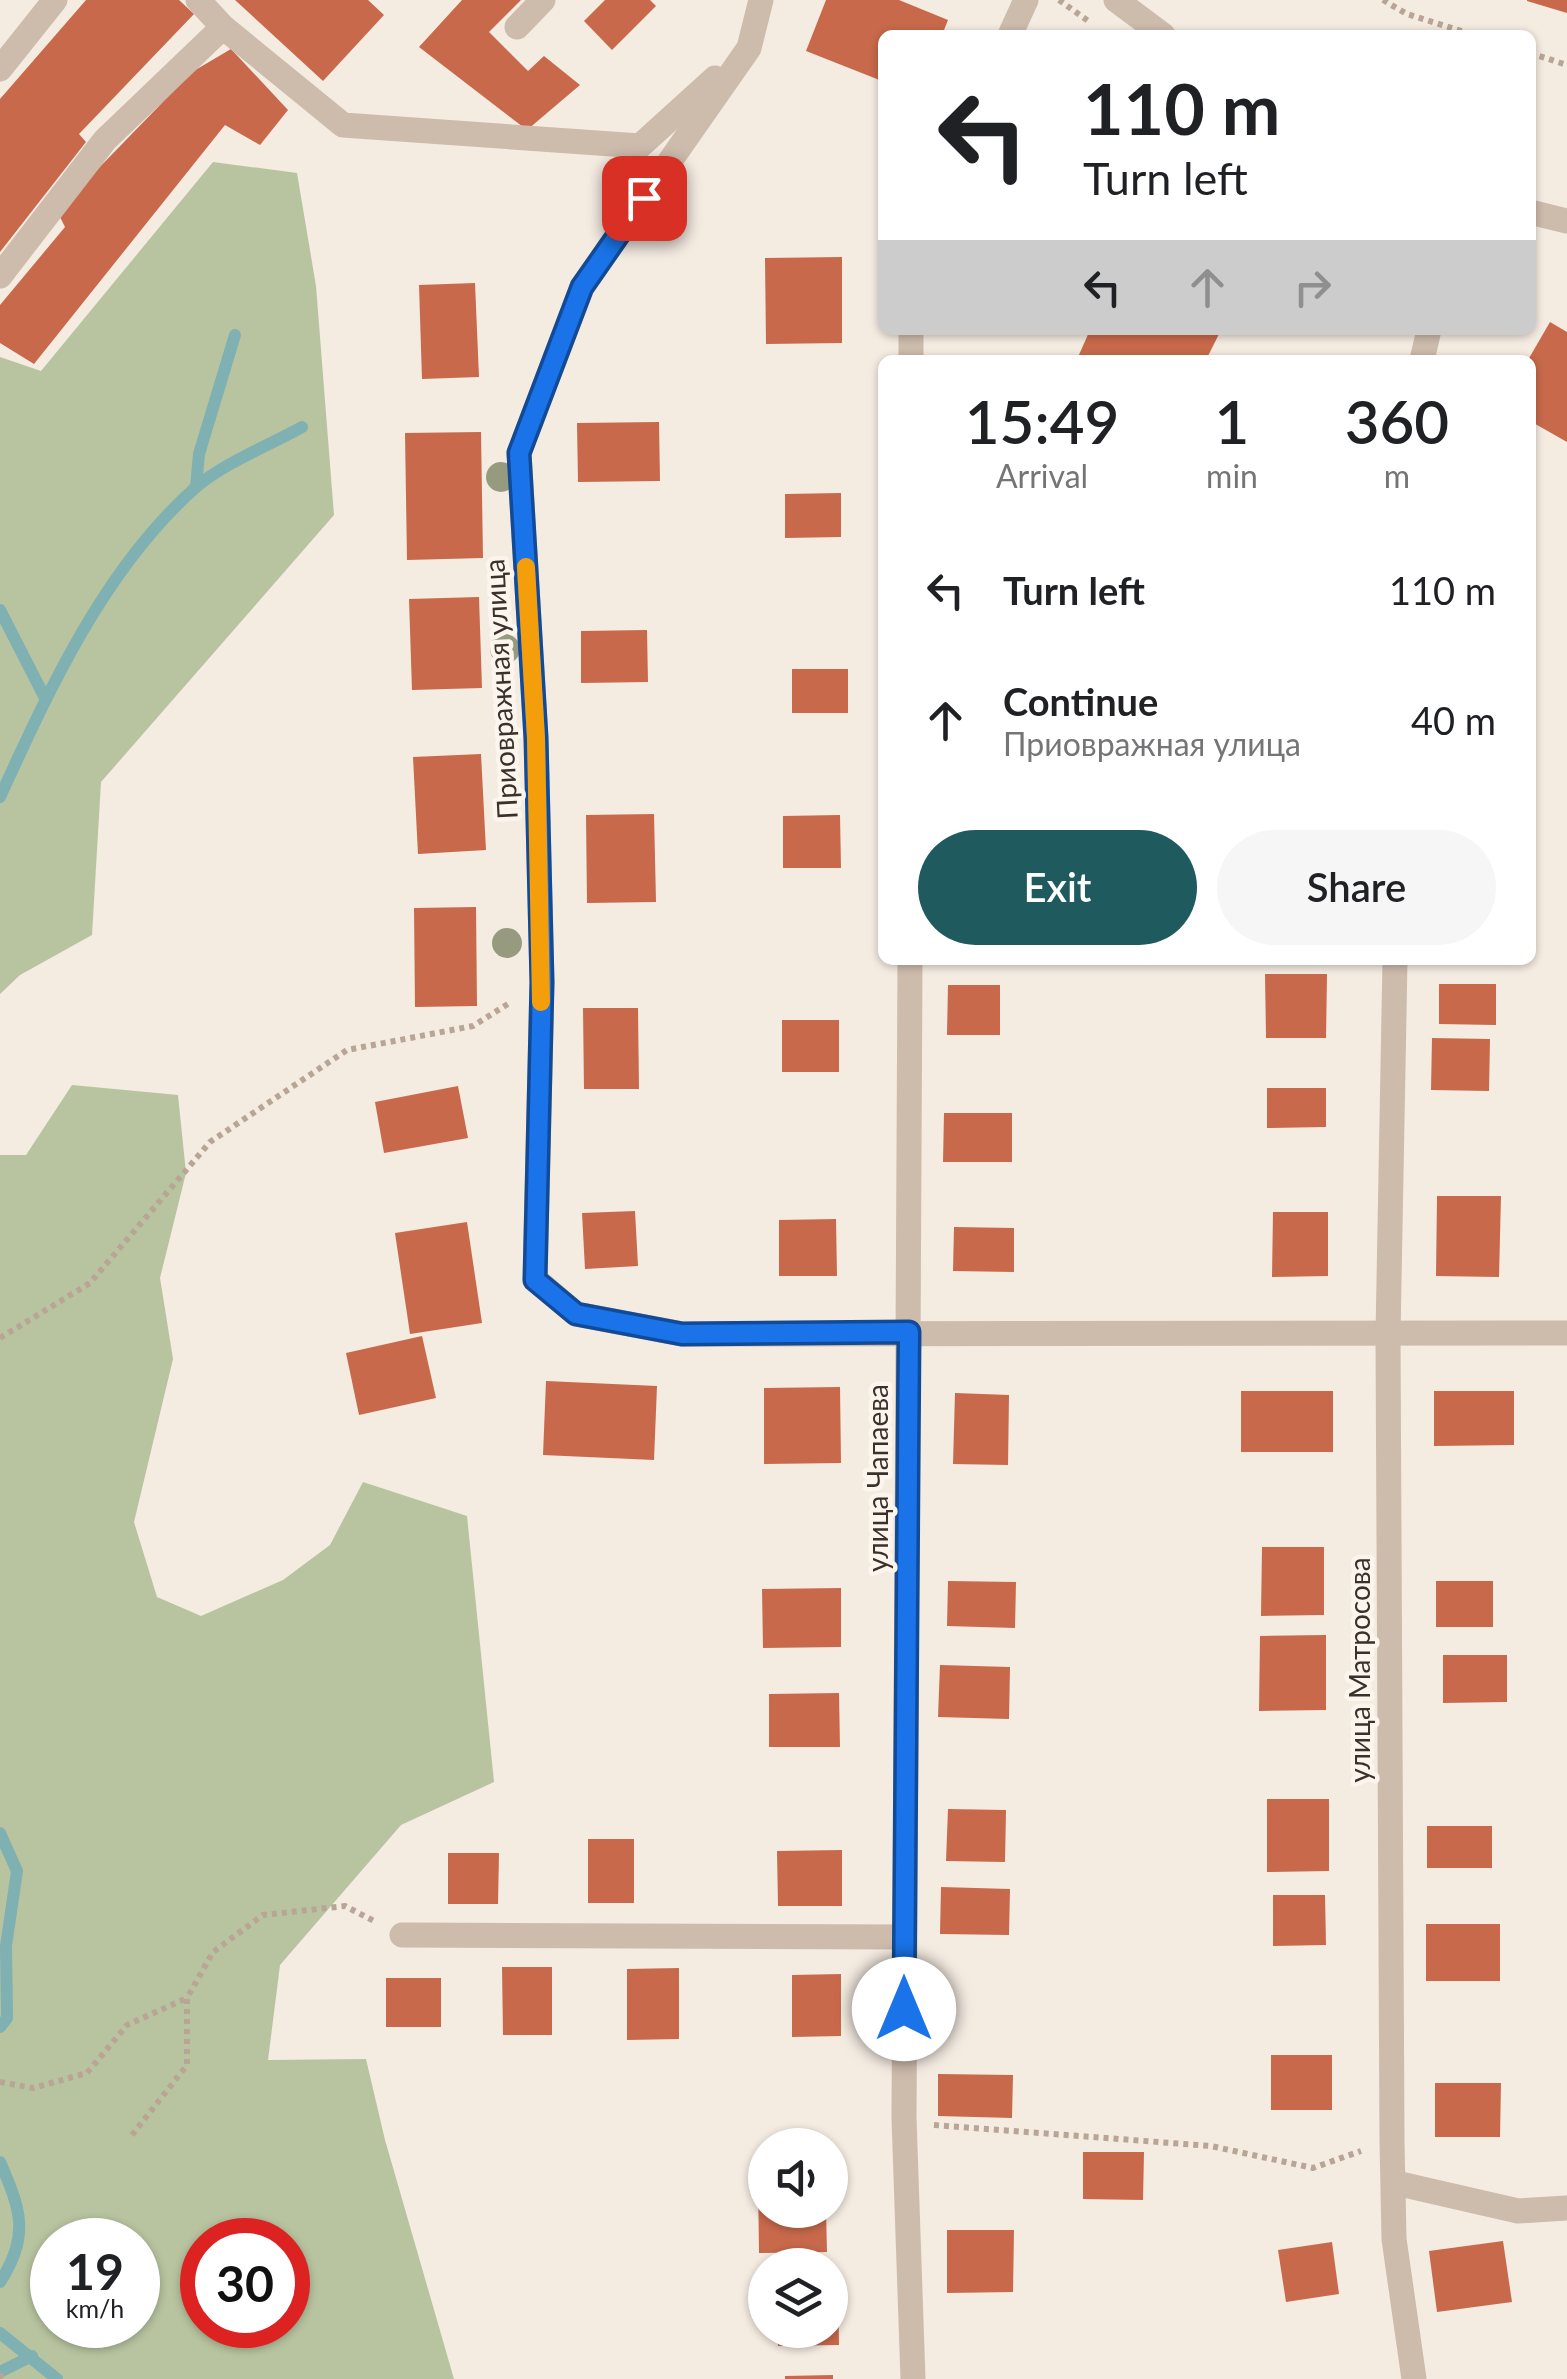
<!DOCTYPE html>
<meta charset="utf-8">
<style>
body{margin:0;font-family:Lato,sans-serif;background:#f6f6f6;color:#202124;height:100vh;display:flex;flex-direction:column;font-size:38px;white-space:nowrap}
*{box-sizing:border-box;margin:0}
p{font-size:32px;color:#757577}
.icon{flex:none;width:55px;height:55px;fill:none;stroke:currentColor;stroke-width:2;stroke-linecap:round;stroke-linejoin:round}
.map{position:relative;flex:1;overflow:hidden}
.panel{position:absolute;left:878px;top:355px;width:658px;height:610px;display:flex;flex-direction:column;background:#fff;border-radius:15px;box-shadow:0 2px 8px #0004}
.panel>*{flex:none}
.banner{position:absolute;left:878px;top:30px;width:658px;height:305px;border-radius:15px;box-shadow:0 2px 8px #0004;background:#fff;color:#202124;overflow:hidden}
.controls{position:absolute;left:748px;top:2128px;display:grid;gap:20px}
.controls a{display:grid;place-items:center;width:100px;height:100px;border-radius:50%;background:#fff;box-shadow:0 2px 8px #0004;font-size:50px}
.speed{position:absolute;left:30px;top:2218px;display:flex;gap:20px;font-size:50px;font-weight:700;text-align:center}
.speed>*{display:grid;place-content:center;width:130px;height:130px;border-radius:50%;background:#fff;box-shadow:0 2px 8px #0004;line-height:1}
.speed small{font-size:25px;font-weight:400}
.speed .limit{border:15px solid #d22;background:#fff;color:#111}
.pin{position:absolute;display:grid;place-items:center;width:85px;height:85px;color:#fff;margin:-42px;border-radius:20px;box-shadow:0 5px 15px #0006}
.me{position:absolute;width:110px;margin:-55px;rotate:0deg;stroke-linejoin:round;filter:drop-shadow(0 0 8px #0008)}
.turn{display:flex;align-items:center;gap:35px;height:210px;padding:0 40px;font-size:45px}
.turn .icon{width:130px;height:130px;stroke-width:2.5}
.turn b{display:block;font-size:70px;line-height:85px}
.lanes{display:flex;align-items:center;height:95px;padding:0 40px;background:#0003;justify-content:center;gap:50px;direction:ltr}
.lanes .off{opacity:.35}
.eta{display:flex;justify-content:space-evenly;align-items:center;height:170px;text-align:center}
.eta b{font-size:60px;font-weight:600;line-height:70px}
.cta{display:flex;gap:20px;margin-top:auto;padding:20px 40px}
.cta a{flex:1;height:115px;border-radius:60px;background:#1f5a5e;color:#fff;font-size:40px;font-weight:600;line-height:115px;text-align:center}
.cta a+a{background:#f6f6f6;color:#202124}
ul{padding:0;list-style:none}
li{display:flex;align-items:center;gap:30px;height:130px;padding:0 40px}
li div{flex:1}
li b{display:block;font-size:38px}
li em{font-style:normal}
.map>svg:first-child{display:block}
.green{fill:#b8c4a0;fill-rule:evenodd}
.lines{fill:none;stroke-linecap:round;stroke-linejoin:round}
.stream{stroke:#7fb0b2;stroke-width:12}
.building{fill:#c8694b}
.path{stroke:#b9a596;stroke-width:6;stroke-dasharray:5 5;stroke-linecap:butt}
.minor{stroke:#cdbbac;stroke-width:25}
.tree{fill:#969b7f}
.route-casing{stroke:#114b97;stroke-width:25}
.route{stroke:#1a73e8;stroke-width:18}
.slow{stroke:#f59e0b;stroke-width:18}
.labels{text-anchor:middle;stroke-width:9;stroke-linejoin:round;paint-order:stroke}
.street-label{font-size:28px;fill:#3b302b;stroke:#fbf5ee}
</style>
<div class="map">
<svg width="1567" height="2379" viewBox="0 0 1567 2379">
<rect width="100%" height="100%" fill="#f4ebe1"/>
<g class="green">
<path d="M213 162 297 173 316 286 334 515 101 782 92 935 20 975 0 994V357L41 371Z"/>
<path d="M72 1085 178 1095 186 1173 160 1278 173 1359 134 1522 157 1597 201 1616 283 1580 330 1545 363 1482 467 1516 494 1782 401 1825 280 1965 268 2060 366 2059 385 2140 454 2379H0V1155H26ZM52 2240H138V2325H52ZM202 2240H288V2325H202Z"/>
</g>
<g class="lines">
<g class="stream">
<path d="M196 487 199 454 235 335"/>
<path d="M0 610 45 698"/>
<path d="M0 797C50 688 104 569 195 488 224 463 268 446 302 427"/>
<path d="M0 1833 17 1871 6 1946 7 2018 0 2027"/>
<path d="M0 2162C21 2210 30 2236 0 2282"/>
<path d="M0 2333 57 2379"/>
<path d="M0 2372 32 2356"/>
</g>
</g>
<g class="building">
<path d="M86 0H179L194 14 79 134 86 142 0 252V99Z"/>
<path d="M235 0H368L384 15 323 81Z"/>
<path d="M462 0H521L489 32 528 71 544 56 580 85 527 130 419 47Z"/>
<path d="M605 0H650L656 6 612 50 584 21Z"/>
<path d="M826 0H899L948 20 942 35H882V81L806 51Z"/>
<path d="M1527 0H1567V13L1527 1Z"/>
<path d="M231 49 288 110 260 145 225 125 34 364 0 343V305L65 227 57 211 192 72Z"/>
<path d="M842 257V343L766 344 765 258Z"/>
<path d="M475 283 479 377 422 379 419 285Z"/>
<path d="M1550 322 1567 332V442L1530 421 1528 360Z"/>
<path d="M1090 330H1221L1206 360H1083L1078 357Z"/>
<path d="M659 422 660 481 578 482 577 423Z"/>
<path d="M481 432 483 558 407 560 405 433Z"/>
<path d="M841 493V537L785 538V494Z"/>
<path d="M479 597 482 688 412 690 409 599Z"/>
<path d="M647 630 648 682 581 683V631Z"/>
<rect x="792" y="669" width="56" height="44"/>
<path d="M481 754 486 850 418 854 413 757Z"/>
<path d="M654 814 656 902 587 903 586 815Z"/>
<path d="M840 815 841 868H783V816Z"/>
<path d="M476 907 477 1006 415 1007 414 908Z"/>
<path d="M1265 974H1327L1326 1038H1266Z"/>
<path d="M1439 984H1496V1025L1439 1024Z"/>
<path d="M948 985H1000V1035H947Z"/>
<path d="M583 1008H638L639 1089H584Z"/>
<rect x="782" y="1020" width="57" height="52"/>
<path d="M1432 1038 1490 1039 1489 1091 1431 1090Z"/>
<path d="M458 1086 468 1138 384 1153 375 1102Z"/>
<path d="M1267 1088H1326V1127L1267 1128Z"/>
<path d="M944 1113H1012V1162H943Z"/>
<path d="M1437 1196H1501L1499 1277 1436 1276Z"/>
<path d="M635 1211 638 1266 585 1269 582 1213Z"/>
<path d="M1273 1212H1328V1276L1272 1277Z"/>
<path d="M836 1219 837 1276H779V1220Z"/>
<path d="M467 1222 482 1323 410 1334 395 1233Z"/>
<path d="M954 1227 1014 1228V1272L953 1271Z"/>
<path d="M422 1336 436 1398 359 1415 346 1353Z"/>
<path d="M546 1381 657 1386 654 1460 543 1455Z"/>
<path d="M840 1387 841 1463 764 1464V1388Z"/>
<rect x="1241" y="1391" width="92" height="61"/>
<path d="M1434 1391H1514V1445L1434 1446Z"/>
<path d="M955 1393 1009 1395 1008 1465 953 1464Z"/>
<path d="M1262 1547H1324V1615L1261 1616Z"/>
<path d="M948 1581 1016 1582 1015 1628 947 1626Z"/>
<rect x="1436" y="1581" width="57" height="46"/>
<path d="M841 1588V1647L763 1648 762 1589Z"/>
<path d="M1326 1635V1710L1259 1711 1260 1636Z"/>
<path d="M1443 1655H1507V1702L1443 1703Z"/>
<path d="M940 1665 1010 1667 1009 1719 938 1717Z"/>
<path d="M839 1693 840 1747H769V1694Z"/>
<path d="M1267 1799H1329V1871L1267 1872Z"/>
<path d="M948 1809 1006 1810 1005 1862 946 1861Z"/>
<rect x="1427" y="1826" width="65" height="42"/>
<rect x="588" y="1839" width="46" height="64"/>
<path d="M842 1850V1906H778L777 1851Z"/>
<path d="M448 1853H499L498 1904H448Z"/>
<path d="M941 1887 1010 1889 1009 1935 940 1934Z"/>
<path d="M1273 1895H1325L1326 1945 1273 1946Z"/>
<rect x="1426" y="1924" width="74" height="57"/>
<path d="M502 1967H552V2035H503Z"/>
<path d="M679 1968V2039L627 2040V1969Z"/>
<path d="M841 1974V2036L792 2037V1975Z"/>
<rect x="386" y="1978" width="55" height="49"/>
<rect x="1271" y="2055" width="61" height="55"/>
<path d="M938 2074 1013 2075 1012 2118 938 2116Z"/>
<path d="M1435 2083H1501L1500 2137H1435Z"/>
<path d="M1083 2152H1144L1143 2200 1083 2199Z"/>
<path d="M758 2180H765V2210H826L827 2252 759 2253Z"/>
<path d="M947 2230H1014L1013 2292 947 2293Z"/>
<path d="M1503 2241 1512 2302 1437 2312 1429 2251Z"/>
<path d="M1332 2242 1339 2294 1286 2302 1278 2250Z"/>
<path d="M830 2273H838L839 2345 778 2346V2330H830Z"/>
<path d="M833 2375V2379H785V2376Z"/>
</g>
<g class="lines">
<g class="path">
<path d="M1059 0 1091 23"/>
<path d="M1383 0 1407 14 1474 35"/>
<path d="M1530 53 1567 65"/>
<path d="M0 1338 90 1283 210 1142 347 1050 473 1026 511 1002"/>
<path d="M0 2082 33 2088 87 2073 127 2025 187 1998"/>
<path d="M934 2125 1211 2146 1313 2168 1361 2151"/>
<path d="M132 2135 187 2065V1998L213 1952 263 1915 345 1906 374 1921"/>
<path d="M0 2374 3 2379"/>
</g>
<g class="minor">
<path d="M198 0 223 27 343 125 640 146 715 78"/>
<path d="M761 0 749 48 582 287 519 453 536 738 542 982 535 1279 576 1314 682 1334 1567 1333"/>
<path d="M1116 0 1163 35"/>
<path d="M517 27 543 0"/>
<path d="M1010 35 1026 0"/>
<path d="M0 69 55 0"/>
<path d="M1530 212 1567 221"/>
<path d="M0 276 105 140 223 27"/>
<path d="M911 360V330"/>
<path d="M1422 360 1429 330"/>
<path d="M910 960 904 2118 913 2379"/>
<path d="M1395 960 1388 1335 1392 2141 1394 2239 1414 2379"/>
<path d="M402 1935 904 1937"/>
<path d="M1396 2183 1518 2211 1567 2208"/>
</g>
</g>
<g class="tree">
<circle cx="501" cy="477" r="15"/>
<circle cx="505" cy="649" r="15"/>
<circle cx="507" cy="943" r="15"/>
</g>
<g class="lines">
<defs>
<path id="route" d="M644 198 582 287 519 453 536 738 542 982 535 1280 576 1314 682 1334 909 1332 904 2009"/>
</defs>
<use href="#route" class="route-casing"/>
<use href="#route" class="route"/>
<path class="slow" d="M526 567 536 738 541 1002"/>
</g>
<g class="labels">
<g class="street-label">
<text transform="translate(501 689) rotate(-93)" y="10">Приовражная улица</text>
<text transform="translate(878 1478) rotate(-90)" y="10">улица Чапаева</text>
<text transform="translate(1360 1670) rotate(-90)" y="10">улица Матросова</text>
</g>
</g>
</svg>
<div class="controls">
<a><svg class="icon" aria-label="sound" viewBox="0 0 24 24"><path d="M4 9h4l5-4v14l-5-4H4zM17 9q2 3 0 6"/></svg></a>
<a><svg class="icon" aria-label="layers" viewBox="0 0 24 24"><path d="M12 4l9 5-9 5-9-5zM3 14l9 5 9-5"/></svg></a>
</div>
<div class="speed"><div>19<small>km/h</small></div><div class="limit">30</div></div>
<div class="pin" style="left:644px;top:198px;background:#d93025"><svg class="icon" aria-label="arrive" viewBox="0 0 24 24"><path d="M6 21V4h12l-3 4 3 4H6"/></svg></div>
<svg class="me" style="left:904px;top:2009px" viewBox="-20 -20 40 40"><circle r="19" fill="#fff"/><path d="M0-13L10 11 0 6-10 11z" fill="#1a73e8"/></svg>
<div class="banner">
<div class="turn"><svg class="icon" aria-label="left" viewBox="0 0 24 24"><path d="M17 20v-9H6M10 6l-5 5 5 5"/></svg><div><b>110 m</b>Turn left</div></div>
<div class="lanes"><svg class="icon" aria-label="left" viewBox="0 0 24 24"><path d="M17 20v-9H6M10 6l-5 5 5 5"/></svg><svg class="icon off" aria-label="ahead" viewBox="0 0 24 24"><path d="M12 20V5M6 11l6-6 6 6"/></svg><svg class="icon off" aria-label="right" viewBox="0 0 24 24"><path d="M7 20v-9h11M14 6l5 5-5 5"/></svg></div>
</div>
<section class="panel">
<div class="eta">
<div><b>15:49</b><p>Arrival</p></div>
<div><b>1</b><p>min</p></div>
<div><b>360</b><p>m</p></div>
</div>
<ul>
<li><svg class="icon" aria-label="left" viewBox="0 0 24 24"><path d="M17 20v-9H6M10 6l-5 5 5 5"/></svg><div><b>Turn left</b></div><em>110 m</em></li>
<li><svg class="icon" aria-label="ahead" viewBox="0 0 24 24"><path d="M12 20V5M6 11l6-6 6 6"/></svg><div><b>Continue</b><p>Приовражная улица</p></div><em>40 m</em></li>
</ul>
<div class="cta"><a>Exit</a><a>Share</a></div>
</section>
</div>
